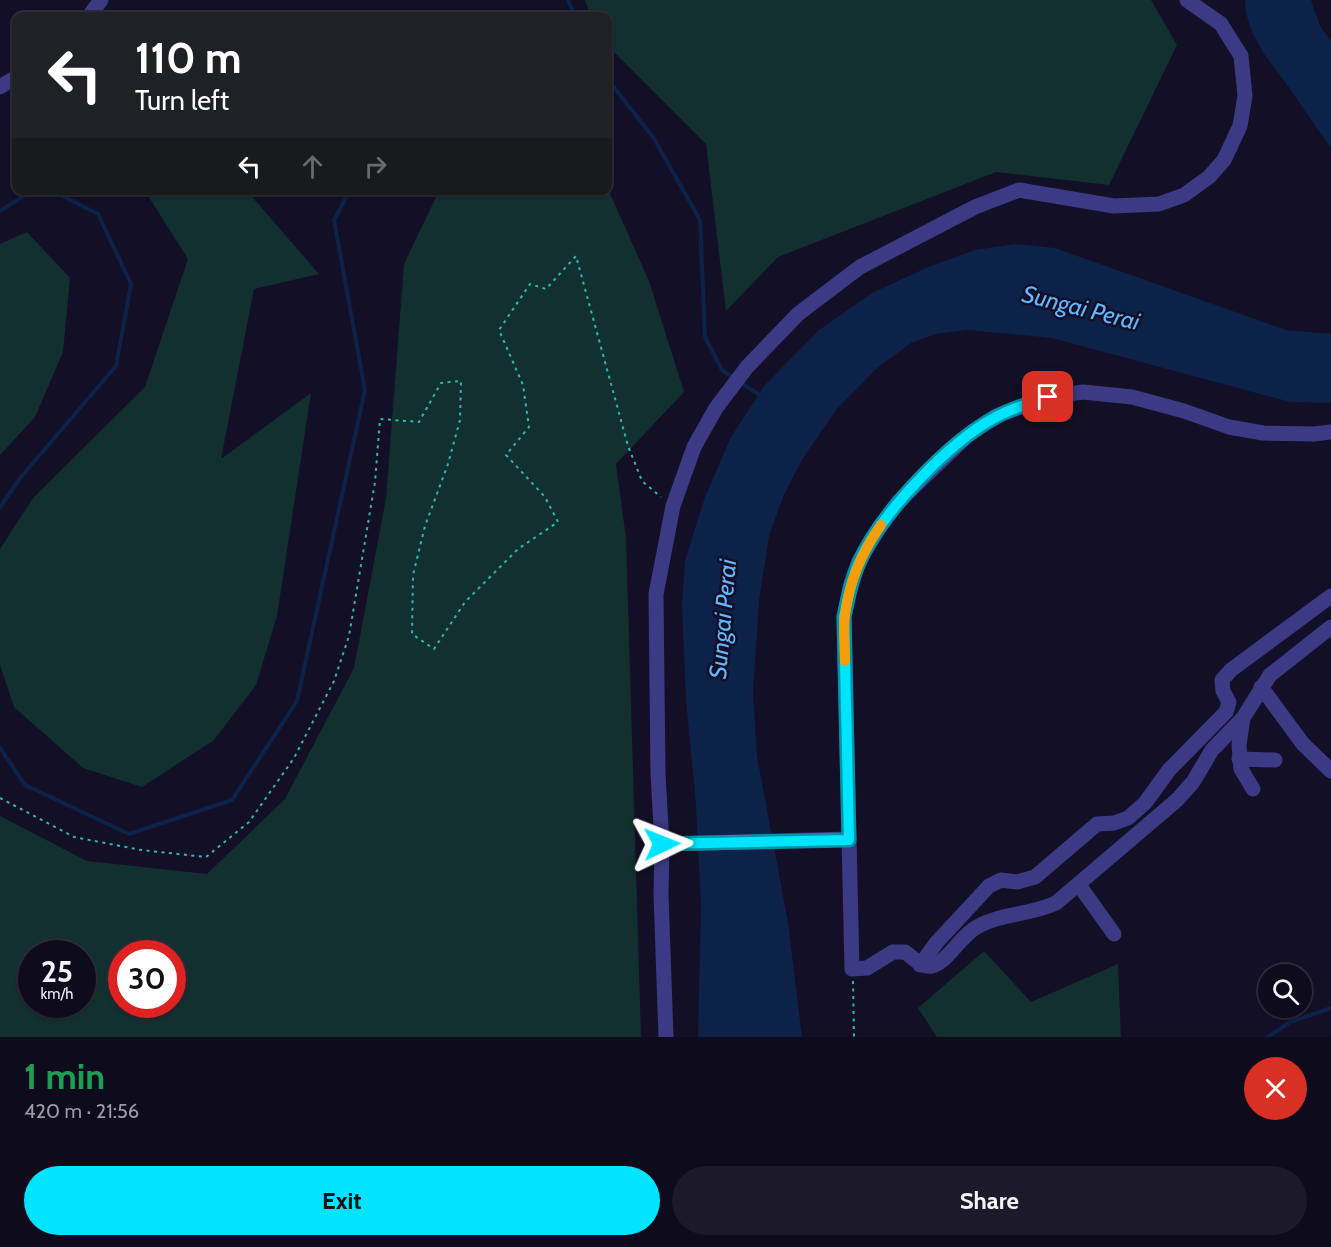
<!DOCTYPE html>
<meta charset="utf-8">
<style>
body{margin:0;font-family:Cabin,sans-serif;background:#1c1929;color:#f1f3f6;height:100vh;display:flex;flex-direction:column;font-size:22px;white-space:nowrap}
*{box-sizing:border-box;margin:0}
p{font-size:20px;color:#9b9ba3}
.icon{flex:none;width:33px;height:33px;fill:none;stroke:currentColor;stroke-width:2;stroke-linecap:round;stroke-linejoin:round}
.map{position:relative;height:1037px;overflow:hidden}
.side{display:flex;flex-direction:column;background:#0e0b1c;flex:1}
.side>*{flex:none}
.hud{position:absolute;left:12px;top:12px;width:600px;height:183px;border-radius:12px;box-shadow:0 2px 4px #0004,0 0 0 2px #2e2b3b;background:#202124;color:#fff;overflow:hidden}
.controls{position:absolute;left:1258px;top:964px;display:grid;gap:12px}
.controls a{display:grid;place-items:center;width:54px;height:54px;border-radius:50%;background:#0e0b1c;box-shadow:0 2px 4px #0004,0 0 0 2px #2e2b3b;font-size:30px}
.speed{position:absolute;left:18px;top:940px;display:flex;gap:12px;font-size:30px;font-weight:700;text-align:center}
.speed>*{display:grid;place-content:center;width:78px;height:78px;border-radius:50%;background:#0e0b1c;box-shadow:0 2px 4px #0004,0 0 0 2px #2e2b3b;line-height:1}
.speed small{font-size:15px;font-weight:400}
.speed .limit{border:9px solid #d22;background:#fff;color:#111}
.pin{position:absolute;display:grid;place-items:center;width:51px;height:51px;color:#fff;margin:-26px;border-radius:12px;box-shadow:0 3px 9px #0006}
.me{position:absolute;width:66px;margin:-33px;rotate:88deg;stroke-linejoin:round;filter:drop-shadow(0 0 4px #0008)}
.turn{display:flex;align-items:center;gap:21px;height:126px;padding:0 24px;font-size:27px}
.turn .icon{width:78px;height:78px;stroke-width:2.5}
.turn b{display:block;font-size:42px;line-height:51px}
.lanes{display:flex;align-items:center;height:57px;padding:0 24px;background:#0003;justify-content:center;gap:30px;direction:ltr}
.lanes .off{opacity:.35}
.round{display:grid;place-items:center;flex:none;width:63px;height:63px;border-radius:32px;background:#1c1929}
.head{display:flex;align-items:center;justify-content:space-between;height:102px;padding:0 24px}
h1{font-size:36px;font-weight:800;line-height:45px;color:#1e9e55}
.button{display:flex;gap:12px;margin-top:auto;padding:12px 24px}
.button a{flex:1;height:69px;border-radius:36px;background:#00e5ff;color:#111;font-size:24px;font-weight:800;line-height:69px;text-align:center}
.button a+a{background:#1c1929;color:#f1f3f6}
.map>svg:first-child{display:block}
.green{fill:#12302f;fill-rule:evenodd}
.water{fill:#0c2248}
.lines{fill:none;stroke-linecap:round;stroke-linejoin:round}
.stream{stroke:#0c2248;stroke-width:4}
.path{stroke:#2fb8b0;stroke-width:2;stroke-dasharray:3 4.5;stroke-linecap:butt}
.minor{stroke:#3d3a85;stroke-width:15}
.route-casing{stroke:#0095a6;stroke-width:15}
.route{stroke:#00e5ff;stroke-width:10}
.slow{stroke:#f59e0b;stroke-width:10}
.labels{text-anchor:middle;stroke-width:5;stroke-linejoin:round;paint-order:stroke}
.water-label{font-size:24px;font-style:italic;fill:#62b6ff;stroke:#130f26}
</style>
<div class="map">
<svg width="1331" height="1037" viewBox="0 0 1331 1037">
<rect width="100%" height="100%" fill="#130f26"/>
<g class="green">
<path d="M585 0H1151L1177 45 1109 185 996 172 778 257 726 311 706 144 608 46V16H591Z"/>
<path d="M608 189 649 281 684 392 616 464 626 538 641 1037H0V816L87 861 207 874 285 799 354 668 386 498 404 264 439 191ZM32 954H82V1005H32ZM122 954H172V1005H122Z"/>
<path d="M145 191H247L319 274 254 289 221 459 311 393 277 616 256 685 214 740 142 787 83 768 14 707 0 665V549L33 498 145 387 188 259Z"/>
<path d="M27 232 70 278 63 352 35 417 0 455V244Z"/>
<path d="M984 951 1031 1002 1118 964 1121 1037H937L918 1008Z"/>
</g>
<g class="water">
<path d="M1245 0H1311L1320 26 1331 41V148C1316 128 1303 107 1288 86 1269 60 1246 35 1245 0Z"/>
<path d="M1015 244 1055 248 1286 330 1331 334V403L1290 402 1052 338 967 330 936 334 911 343 877 368 837 409 803 458 783 497 769 536 759 601 753 692 757 756 788 922 802 1037H698L701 906 696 804 686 700 682 604 685 561 705 497 731 437 765 385 819 330 872 293 928 267 975 250Z"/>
</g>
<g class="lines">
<g class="stream">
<path d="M568 0 575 16"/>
<path d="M608 80 653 137 700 220 705 337 722 370 735 379"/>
<path d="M0 211 33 190"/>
<path d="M741 383 763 397"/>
<path d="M0 507 21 477 116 366 131 284 98 214 51 190"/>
<path d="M0 748 25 785 129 834 232 800 297 701 365 390 334 220 350 190"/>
<path d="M1268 1037 1290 1022 1331 1008"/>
</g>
<g class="path">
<path d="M0 798 74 837 141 850 206 857 249 822 294 758 334 681 349 636 375 482 380 419 419 422 441 383 461 381 460 420 448 464 425 526 413 575 412 634 434 649 465 602 518 549 558 522 545 497 506 455 529 427 523 385 499 330 530 284 546 289 576 256 628 446 642 481 661 497"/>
<path d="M853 981 854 1037"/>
</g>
<g class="minor">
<path d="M89 16 101 0"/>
<path d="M0 87 16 77"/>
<path d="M1331 432 1314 434 1263 433 1229 427 1184 411 1132 397 1083 392 1048 397 996 416 967 436 898 502 878 530 859 561 851 584 844 617 852 969 867 968 893 952H905C914 958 921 968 932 966 947 963 961 935 977 927 1001 913 1031 915 1056 903L1177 800 1193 782 1212 750 1243 718 1270 675 1331 627"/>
<path d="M1261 687 1303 744 1331 771"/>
<path d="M1243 718 1239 745 1241 769 1253 789"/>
<path d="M1239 759 1275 760"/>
<path d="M662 844 849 839"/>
<path d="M1079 885 1114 934"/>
<path d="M920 965 937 942 989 886 1001 880 1017 882 1035 877 1097 824 1114 823 1128 818 1145 803 1169 770 1226 712 1229 702 1223 691 1222 680 1231 670 1331 596"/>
<path d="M666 1037 661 894 662 844 658 774 656 594 673 506 694 447 716 408 747 367 798 314 860 267 975 207 1019 190 1114 206 1159 204 1184 195 1209 177 1224 160 1240 126 1245 96 1241 56 1221 24 1187 0"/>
</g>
</g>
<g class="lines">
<defs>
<path id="route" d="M662 844 849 840 844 617C848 598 851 580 859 563 879 515 950 441 996 417 1012 408 1031 403 1048 397"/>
</defs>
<use href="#route" class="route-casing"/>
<use href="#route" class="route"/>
<path class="slow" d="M845 661C845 646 843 630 845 615 849 582 862 552 881 525"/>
</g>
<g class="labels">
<g class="water-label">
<text transform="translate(1081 308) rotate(14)" y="8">Sungai Perai</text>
<text transform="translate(723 619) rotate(-85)" y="8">Sungai Perai</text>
</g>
</g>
</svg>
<div class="controls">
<a><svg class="icon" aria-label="search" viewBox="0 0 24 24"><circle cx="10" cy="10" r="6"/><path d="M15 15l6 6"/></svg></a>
</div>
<div class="speed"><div>25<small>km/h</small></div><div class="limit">30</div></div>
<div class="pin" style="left:1048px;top:397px;background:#d93025"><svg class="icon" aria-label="arrive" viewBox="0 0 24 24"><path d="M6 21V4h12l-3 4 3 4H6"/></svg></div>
<svg class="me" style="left:662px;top:844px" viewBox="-20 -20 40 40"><path d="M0-17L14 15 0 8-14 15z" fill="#00e5ff" stroke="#fff" stroke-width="4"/></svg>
<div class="hud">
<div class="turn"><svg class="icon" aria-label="left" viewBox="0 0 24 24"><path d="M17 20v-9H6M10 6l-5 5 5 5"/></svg><div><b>110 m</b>Turn left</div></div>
<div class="lanes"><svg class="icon" aria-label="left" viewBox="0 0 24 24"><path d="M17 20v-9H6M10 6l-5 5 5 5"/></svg><svg class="icon off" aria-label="ahead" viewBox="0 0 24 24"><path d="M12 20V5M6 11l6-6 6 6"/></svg><svg class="icon off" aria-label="right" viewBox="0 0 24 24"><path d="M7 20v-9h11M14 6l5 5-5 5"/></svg></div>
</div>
</div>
<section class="side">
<div class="head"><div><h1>1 min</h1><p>420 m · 21:56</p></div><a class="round" style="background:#d93025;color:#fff"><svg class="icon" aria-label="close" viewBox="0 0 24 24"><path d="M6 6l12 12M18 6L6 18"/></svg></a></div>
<div class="button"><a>Exit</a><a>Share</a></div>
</section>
